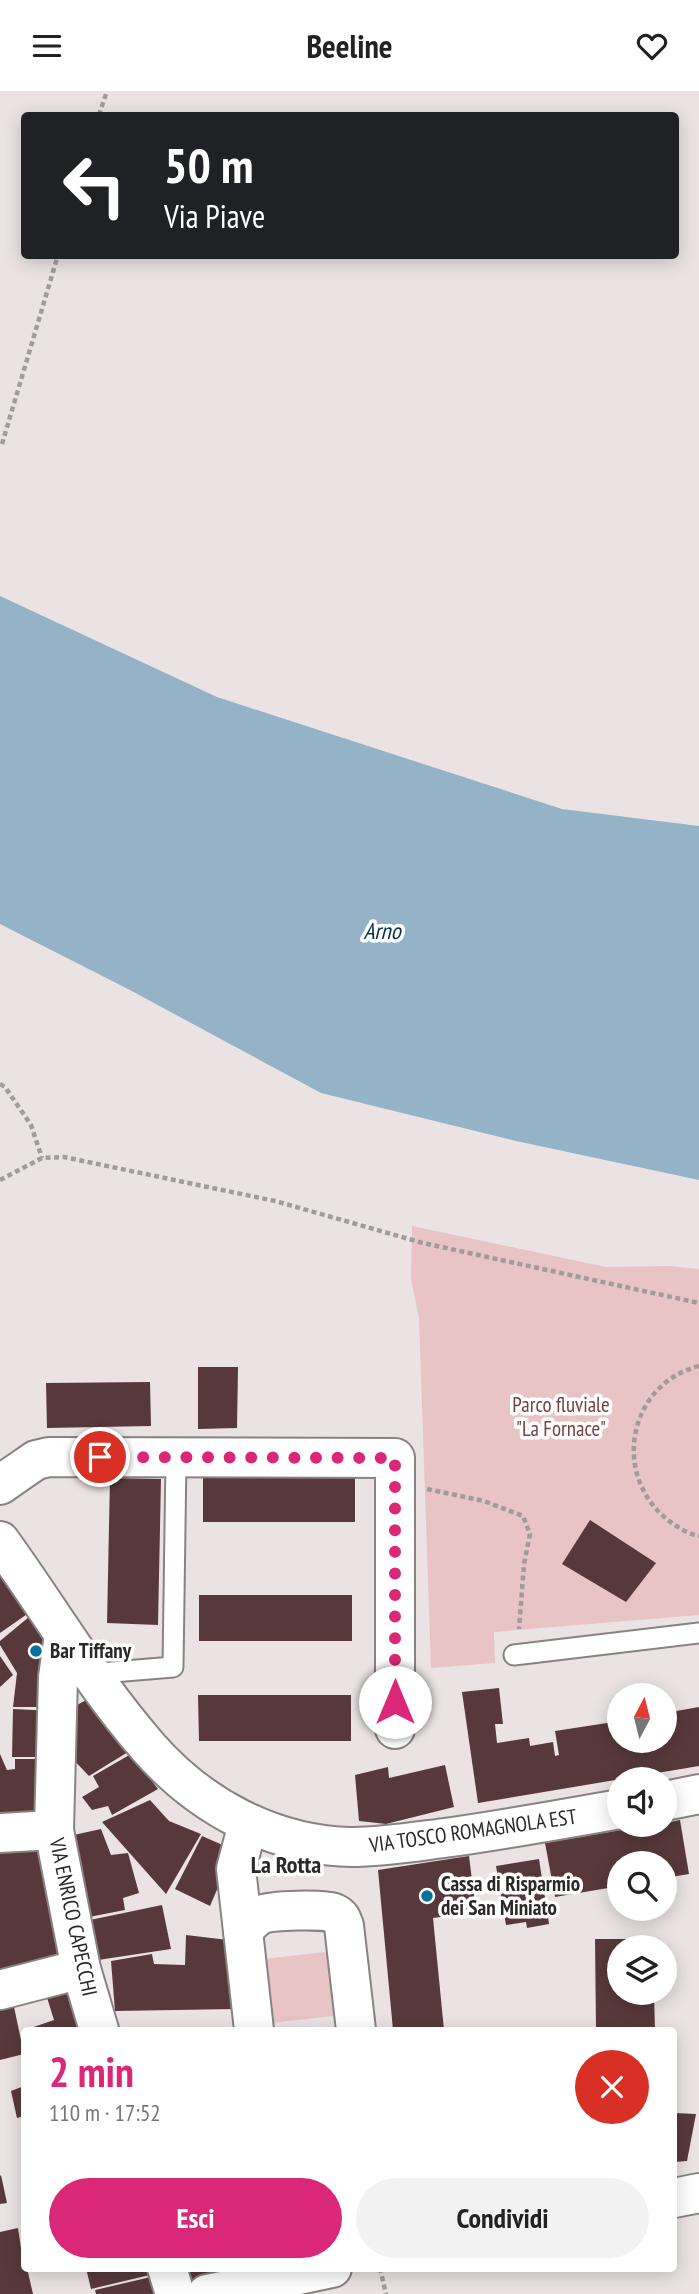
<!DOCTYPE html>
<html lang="it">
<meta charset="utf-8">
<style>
body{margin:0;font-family:"PT Sans Narrow",sans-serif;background:#f2f2f2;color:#222;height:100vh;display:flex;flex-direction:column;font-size:26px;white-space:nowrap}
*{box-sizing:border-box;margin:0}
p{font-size:23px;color:#767676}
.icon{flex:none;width:38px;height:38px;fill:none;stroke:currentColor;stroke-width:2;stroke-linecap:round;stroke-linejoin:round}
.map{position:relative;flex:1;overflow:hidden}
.sheet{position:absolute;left:21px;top:1936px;width:656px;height:245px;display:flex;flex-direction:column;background:#fff;border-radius:7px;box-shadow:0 4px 18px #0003}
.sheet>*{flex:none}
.hud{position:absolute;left:21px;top:21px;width:658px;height:147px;border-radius:7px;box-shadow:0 4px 18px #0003;background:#202124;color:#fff;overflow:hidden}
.needle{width:46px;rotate:7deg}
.fabs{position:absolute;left:607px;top:1592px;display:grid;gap:14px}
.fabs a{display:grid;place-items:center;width:70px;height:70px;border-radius:50%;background:#fff;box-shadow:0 4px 18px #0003;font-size:35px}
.pin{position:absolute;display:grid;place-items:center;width:60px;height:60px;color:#fff;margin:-30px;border:4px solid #fff;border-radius:50%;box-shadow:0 2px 7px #0007}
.me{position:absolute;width:77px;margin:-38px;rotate:0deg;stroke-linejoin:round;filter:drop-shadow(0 0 5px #0008)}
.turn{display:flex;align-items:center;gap:24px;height:147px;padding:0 28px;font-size:32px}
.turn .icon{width:91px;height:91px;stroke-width:2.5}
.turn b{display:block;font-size:49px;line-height:60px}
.round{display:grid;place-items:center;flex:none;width:74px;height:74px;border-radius:37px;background:#f2f2f2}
.overview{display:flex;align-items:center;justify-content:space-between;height:119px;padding:0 28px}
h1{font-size:42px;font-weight:600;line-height:52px;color:#db2777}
.action{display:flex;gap:14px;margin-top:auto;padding:14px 28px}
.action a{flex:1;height:80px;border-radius:42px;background:#db2777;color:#fff;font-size:28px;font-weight:600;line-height:80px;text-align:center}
.action a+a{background:#f2f2f2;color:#222}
header{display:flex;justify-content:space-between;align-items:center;height:91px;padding:0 28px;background:#fff;font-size:32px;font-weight:600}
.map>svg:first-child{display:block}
.green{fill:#e8c4c5}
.water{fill:#94b3c6}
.building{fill:#58393b}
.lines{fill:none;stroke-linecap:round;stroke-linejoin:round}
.lane-casing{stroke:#898282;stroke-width:23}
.street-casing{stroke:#898282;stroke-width:42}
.primary-casing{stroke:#898282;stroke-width:42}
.path{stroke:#a29b9b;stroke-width:4.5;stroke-dasharray:5 3.5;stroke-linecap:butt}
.lane{stroke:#fff;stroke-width:19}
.street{stroke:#fff;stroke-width:38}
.primary{stroke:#fff;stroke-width:38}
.route{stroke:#db2777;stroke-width:12;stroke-dasharray:0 21.6}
.poi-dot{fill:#06719d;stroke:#fff;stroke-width:2.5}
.labels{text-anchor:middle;stroke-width:7;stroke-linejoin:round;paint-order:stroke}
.park-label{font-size:21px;fill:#764044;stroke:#fff}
.poi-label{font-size:21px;font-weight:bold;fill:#2b2828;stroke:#fff;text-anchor:start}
.street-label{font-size:21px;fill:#2b2828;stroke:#fff}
.water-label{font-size:23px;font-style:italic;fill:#053146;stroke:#fff}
.quarter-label{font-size:24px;font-weight:bold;fill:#2b2828;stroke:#fff}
</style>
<header><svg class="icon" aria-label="menu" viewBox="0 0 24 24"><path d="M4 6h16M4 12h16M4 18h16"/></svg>Beeline<svg class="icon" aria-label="heart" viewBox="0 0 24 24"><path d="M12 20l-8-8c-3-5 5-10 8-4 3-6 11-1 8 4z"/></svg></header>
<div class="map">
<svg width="699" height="2203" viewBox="0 0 699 2203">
<rect width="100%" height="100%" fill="#ebe3e3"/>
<g class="green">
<path d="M412 1135 606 1176 669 1175 699 1178V1524L494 1541 495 1572 431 1577 419 1227 411 1188Z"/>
<path d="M334 1860 342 1924 262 1933 254 1869Z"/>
</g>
<path class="water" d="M0 505 217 606 562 718 699 735V1089L516 1050 321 1002 128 898 0 833Z"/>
<g class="building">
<path d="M198 1276H238L237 1337 198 1338Z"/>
<path d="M150 1291 151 1335 47 1337 46 1292Z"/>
<rect x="203" y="1385" width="152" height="46"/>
<path d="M110 1387 161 1388 158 1534 107 1532Z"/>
<path d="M590 1429 656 1472 626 1511 562 1473Z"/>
<path d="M0 1476 33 1519 0 1542Z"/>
<rect x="199" y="1504" width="153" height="46"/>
<path d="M35 1521 56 1552 54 1616H13L17 1582 0 1554V1550Z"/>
<path d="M0 1565 13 1584 0 1596Z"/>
<path d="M499 1597 503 1633H495L497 1652 529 1647 530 1655 553 1651 555 1665 559 1664 555 1640 620 1630V1650H665V1622L699 1616V1675L478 1712 462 1601Z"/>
<path d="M198 1604H351V1650H199Z"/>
<path d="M88 1608 128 1661 89 1685 67 1662 68 1619Z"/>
<path d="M13 1618 53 1620 52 1666H12Z"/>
<path d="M0 1663 7 1679 15 1678V1668H50L51 1720 0 1731Z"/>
<path d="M131 1663 158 1698 112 1724 108 1715 92 1719 82 1706 99 1696 93 1685Z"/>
<path d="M445 1674 454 1716 386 1733 359 1730 355 1684 388 1676 389 1687Z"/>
<path d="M150 1709 169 1730 201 1743 166 1803 102 1731Z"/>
<path d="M680 1729 689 1783 665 1787V1773H620V1795L555 1806 545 1752 650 1734H665V1732Z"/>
<path d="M101 1738 111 1764 128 1762 139 1802 123 1807 125 1819 89 1826 69 1745Z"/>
<path d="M202 1745 234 1759 210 1815 175 1798Z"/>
<path d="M46 1754 72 1875 0 1881V1758Z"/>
<path d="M469 1765 476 1821 433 1827 444 1939H393L378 1779Z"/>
<path d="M539 1768 549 1833 527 1837 526 1831 506 1834 496 1775Z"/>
<path d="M162 1814 171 1858 98 1869 90 1829Z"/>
<path d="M186 1844 228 1849 235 1918 115 1920 111 1870 152 1863 154 1873 185 1874Z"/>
<path d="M595 1848H654V1857H620V1902H654L655 1939H596Z"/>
<path d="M74 1889 92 1939H25L54 1929 44 1897Z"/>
<path d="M14 1916 24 1963 0 1969V1919Z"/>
<path d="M24 1995V2025L17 2027 11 2000Z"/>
<path d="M674 2022 696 2023 687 2070 674 2071Z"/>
<path d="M1 2084 7 2112 0 2113V2085Z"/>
<path d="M18 2137 24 2177H27L33 2203H0V2141Z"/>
<path d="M86 2177H161L162 2181 91 2198Z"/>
<path d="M181 2177H259L184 2195Z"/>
<path d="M164 2183 170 2203H96L95 2199Z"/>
</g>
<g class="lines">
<defs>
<g id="lane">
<path d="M514 1564 699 1542"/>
<path d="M89 1583 173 1576 176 1367"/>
</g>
<g id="street">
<path d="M0 1394 36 1369 49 1366 395 1367V1638"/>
<path d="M64 1544 58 1586 54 1739 81 1878 99 1939"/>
<path d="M0 1742 54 1739"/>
<path d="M243 1840 236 1778 248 1733"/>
<path d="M0 1899 81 1878"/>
<path d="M254 1939 243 1840C248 1834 253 1828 260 1824 272 1819 323 1818 334 1822 341 1825 342 1829 344 1835L356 1939"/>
<path d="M674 2107 699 2102"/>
<path d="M167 2177 175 2203"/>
<path d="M207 2203 332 2177"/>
</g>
<g id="primary">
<path d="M0 1450C50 1519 92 1592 149 1657 200 1715 273 1755 352 1756 385 1756 419 1750 452 1746 508 1738 564 1728 620 1718"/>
<path d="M665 1710 699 1703"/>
</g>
</defs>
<use href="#lane" class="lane-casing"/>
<use href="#street" class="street-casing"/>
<use href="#primary" class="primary-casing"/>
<g class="path">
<path d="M99 24 107 0"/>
<path d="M2 353 58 164"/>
<path d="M0 993 5 996 31 1034 42 1067"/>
<path d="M0 1089 42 1067 64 1066 275 1110 423 1152 699 1212"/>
<path d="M699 1275C633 1292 613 1372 658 1420 669 1431 684 1442 699 1445"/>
<path d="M427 1398 484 1410 523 1425 530 1443 524 1473 519 1538"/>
<path d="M380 2177 386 2203"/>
</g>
<use href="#lane" class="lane"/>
<use href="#street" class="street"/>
<use href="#primary" class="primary"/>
</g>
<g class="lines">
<path class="route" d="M100 1366 395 1367V1611"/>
</g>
<g class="poi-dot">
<circle cx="36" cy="1560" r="7"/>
<circle cx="427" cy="1805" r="7"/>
</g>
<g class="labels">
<g class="park-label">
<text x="561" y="1321">Parco fluviale<tspan x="561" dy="24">"La Fornace"</tspan></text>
</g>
<g class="poi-label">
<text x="50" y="1567">Bar Tiffany</text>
<text x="441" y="1800">Cassa di Risparmio<tspan x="441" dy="24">dei San Miniato</tspan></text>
</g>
<g class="street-label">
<text transform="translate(473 1740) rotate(-8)" y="7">VIA TOSCO ROMAGNOLA EST</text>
<text transform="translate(73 1826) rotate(78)" y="7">VIA ENRICO CAPECCHI</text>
</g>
<g class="water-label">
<text x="382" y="848">Arno</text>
</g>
<g class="quarter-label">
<text x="286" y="1782">La Rotta</text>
</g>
</g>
</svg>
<div class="fabs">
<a><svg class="needle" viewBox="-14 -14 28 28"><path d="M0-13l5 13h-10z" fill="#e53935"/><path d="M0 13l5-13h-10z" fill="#767676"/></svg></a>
<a><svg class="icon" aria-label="sound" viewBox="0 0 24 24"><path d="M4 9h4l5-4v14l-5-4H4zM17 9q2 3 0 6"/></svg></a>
<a><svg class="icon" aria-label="search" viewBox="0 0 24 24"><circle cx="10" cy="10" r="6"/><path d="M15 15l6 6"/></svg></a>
<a><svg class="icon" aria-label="layers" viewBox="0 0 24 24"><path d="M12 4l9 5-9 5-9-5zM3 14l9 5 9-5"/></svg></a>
</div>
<div class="pin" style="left:100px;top:1366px;background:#d93025"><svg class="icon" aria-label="arrive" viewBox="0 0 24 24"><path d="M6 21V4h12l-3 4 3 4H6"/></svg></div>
<svg class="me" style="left:395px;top:1611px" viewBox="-20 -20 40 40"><circle r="19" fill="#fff"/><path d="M0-13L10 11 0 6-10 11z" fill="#db2777"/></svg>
<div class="hud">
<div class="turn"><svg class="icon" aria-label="left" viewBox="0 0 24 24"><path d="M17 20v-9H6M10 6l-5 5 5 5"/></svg><div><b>50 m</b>Via Piave</div></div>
</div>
<section class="sheet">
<div class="overview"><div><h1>2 min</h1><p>110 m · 17:52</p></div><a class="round" style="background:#d93025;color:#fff"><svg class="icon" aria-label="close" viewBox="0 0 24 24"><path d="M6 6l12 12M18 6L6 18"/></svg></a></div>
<div class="action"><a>Esci</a><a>Condividi</a></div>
</section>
</div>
